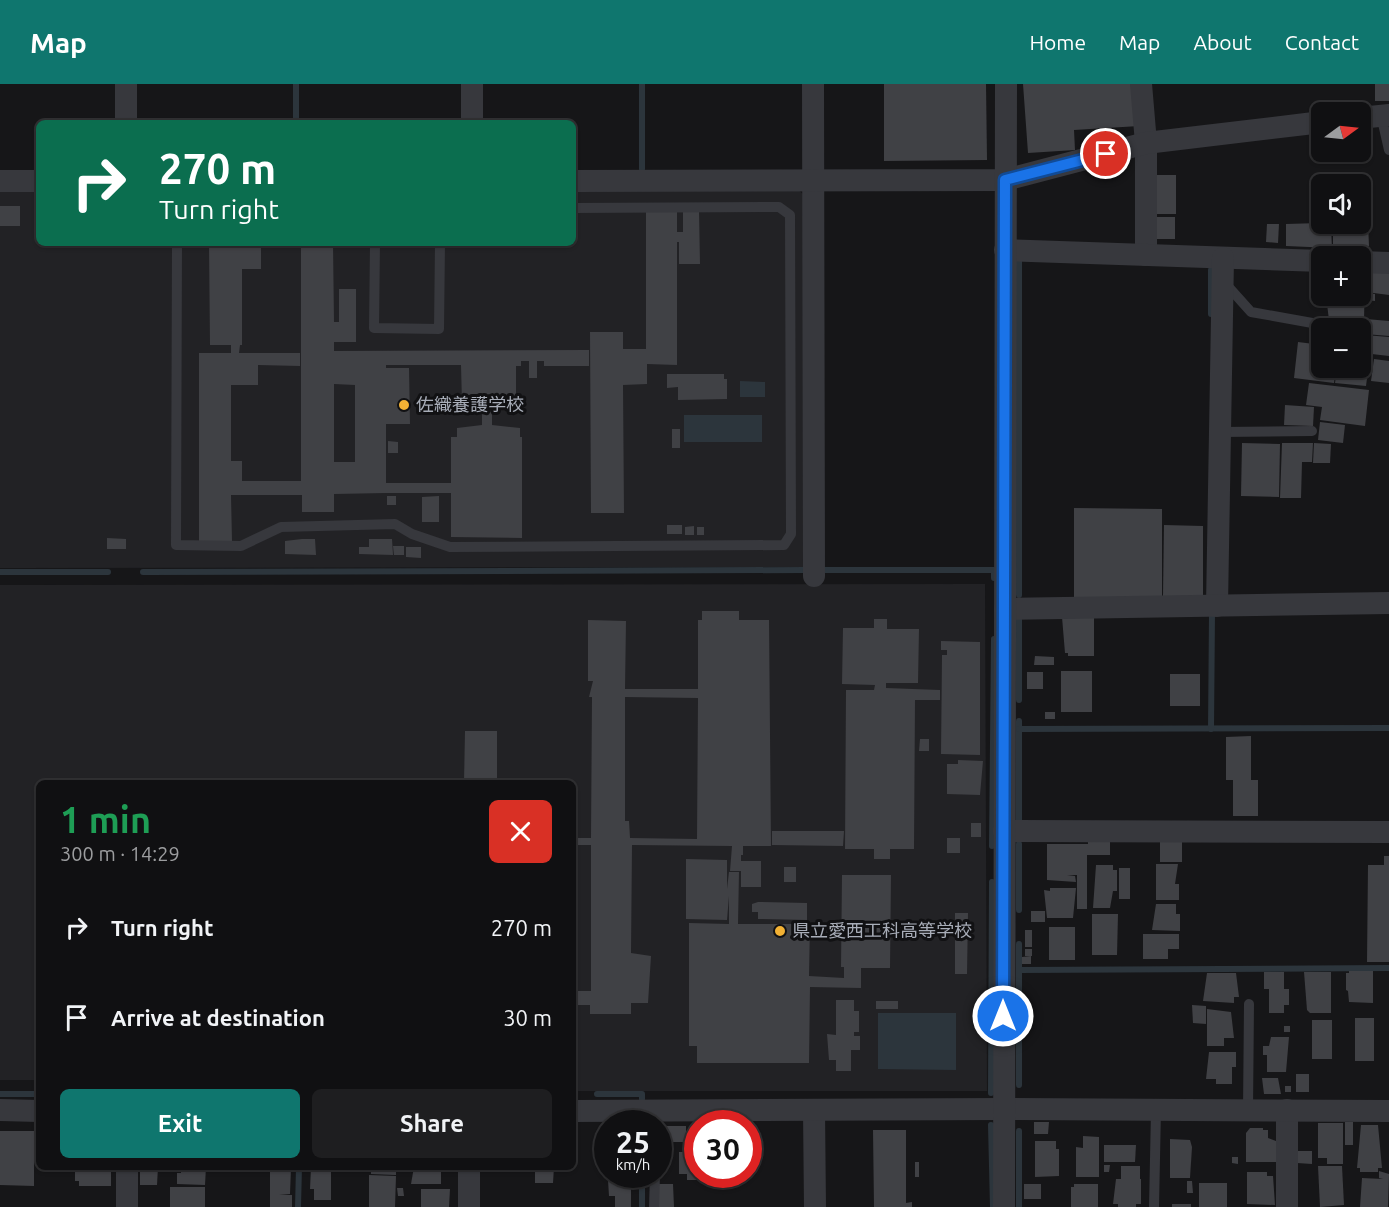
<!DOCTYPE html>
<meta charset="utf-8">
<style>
body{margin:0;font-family:Ubuntu,"Noto Sans JP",sans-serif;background:#1e1e20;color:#f1f3f6;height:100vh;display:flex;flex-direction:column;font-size:22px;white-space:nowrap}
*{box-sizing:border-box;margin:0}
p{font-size:20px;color:#9c9d9f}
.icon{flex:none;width:33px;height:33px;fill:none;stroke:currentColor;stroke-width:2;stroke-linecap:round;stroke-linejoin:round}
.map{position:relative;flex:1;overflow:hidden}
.panel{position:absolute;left:36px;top:696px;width:540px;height:390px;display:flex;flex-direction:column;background:#101012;border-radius:9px;box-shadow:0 2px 4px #0004,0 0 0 2px #303032}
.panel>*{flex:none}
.banner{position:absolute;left:36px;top:36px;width:540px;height:126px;border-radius:9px;box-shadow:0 2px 4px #0004,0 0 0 2px #303032;background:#0b6e4f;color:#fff;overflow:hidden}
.needle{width:39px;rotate:75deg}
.buttons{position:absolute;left:1311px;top:18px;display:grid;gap:12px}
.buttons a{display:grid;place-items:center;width:60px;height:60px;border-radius:9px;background:#101012;box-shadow:0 2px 4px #0004,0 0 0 2px #303032;font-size:30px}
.speed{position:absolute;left:594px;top:1026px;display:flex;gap:12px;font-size:30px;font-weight:700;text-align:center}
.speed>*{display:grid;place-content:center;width:78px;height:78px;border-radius:50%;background:#101012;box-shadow:0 2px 4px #0004,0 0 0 2px #303032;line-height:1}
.speed small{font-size:15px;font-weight:400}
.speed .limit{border:9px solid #d22;background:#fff;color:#111}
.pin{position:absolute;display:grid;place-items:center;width:51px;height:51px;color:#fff;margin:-26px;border:3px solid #fff;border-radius:50%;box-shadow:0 2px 6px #0007}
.me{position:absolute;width:66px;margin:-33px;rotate:0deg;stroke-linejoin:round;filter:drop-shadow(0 0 4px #0008)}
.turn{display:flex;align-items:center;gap:21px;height:126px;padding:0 24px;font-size:27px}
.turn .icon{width:78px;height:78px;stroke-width:2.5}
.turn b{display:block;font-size:42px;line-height:51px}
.round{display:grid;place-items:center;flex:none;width:63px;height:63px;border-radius:9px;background:#1e1e20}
.head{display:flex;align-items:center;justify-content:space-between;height:102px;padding:0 24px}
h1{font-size:36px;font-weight:700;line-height:45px;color:#1e9e55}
.cta{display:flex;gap:12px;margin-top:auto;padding:12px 24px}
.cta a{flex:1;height:69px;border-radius:9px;background:#0f766e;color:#fff;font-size:24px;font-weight:700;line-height:69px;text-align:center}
.cta a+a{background:#1e1e20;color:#f1f3f6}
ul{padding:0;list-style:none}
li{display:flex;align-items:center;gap:18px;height:90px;padding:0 24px}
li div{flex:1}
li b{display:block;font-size:22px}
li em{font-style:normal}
header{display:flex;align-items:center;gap:36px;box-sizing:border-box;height:84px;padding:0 30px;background:#0f766e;color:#fff}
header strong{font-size:28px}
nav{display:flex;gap:33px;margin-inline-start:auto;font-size:21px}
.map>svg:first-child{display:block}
.built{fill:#222225}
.water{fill:#2c353c}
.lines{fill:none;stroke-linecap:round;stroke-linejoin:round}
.stream{stroke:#2c353c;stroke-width:6}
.building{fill:#404145;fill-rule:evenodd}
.service{stroke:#37383d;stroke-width:10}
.minor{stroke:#37383d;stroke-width:22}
.route-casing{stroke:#114b97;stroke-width:15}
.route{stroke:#1a73e8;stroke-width:10}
.poi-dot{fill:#f2b134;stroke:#111113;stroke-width:2}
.labels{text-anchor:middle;stroke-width:6;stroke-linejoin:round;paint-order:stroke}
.poi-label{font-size:18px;fill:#a8adb8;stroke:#111113;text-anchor:start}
</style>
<header>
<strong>Map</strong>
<nav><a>Home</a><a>Map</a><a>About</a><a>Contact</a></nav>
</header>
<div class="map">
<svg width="1389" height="1123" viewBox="0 0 1389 1123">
<rect width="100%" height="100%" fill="#161618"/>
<g class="built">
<path d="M799 106 807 115V483L0 484V108H39V159H573V107Z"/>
<path d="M985 500 987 1007H573V699H39V996H0V501Z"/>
</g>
<g class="water">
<path d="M740 297 765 298V313H740Z"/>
<rect x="684" y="331" width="78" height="27"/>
<path d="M878 929H956V986L878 985Z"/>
</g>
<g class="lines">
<g class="stream">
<path d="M296 39V0"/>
<path d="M642 85V0"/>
<path d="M1019 176V511"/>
<path d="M1211 230V186"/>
<path d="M823 486H994V494"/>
<path d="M0 488H108"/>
<path d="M143 488 805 486"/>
<path d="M1019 533V616"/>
<path d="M1019 637V740"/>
<path d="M1019 645 1389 644"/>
<path d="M1211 645 1212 529"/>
<path d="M1019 760V826"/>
<path d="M992 762 994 555"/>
<path d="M1019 886 1389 884"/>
<path d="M1019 1001V860"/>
<path d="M991 1009 992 798"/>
<path d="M0 1010H39"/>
<path d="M597 1010H642V1015"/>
<path d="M642 1040V1038"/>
<path d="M991 1041 993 1123"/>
<path d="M1019 1047V1123"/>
<path d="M298 1123 299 1083"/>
<path d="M642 1123V1090"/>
</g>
</g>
<g class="building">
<path d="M884 0H986L987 76 884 77Z"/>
<path d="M1023 0H1136L1139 42 1074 46 1075 66 1028 69Z"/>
<rect x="1375" y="0" width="14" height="17"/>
<rect x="1156" y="91" width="20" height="39"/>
<rect x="0" y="122" width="20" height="20"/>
<path d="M1360 122 1363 140 1368 139 1369 162H1364V165H1333V140H1360Z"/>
<path d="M646 126H677V148H683V126H699L700 180H679V158H677V281L647 280V300L623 301 624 429H591L590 248H623V265H646Z"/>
<rect x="1156" y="133" width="19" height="22"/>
<path d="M1320 139V144L1331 143 1332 164 1286 162V140Z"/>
<path d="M1267 140H1279L1278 159 1266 158Z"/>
<path d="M209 159H261V185H242V261H240L239 269H300V282L258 281V301H231V377H242V397H301V159H333L334 238H339V205H356V258H334V267L589 266V282H544V277H537V294H529V277H521V282H516V319H492V341L520 344V353H522V454L451 453V409H386L334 410V428H302V411H231L232 457H199V269H231V261H210ZM386 281H461L462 319H482V341L457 344V353H451V399H386V340H410L409 284H386ZM334 300 355 301V378H334Z"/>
<path d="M1368 186 1389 188V211L1366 208Z"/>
<path d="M1360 188 1365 189 1364 237 1329 236 1326 212H1360Z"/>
<path d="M1367 209 1375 210V217L1367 216Z"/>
<path d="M1366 235 1389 237V252L1365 250Z"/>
<path d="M1365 251 1389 253V272L1363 269Z"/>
<path d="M1298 258 1322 261V284H1336L1334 299 1294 294Z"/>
<path d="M1361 270 1372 271V276L1361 275Z"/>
<path d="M1374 275 1389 277V299L1371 297Z"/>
<path d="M1360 277 1369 279 1366 302 1335 299 1337 284H1360Z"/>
<path d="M667 290H724V295H727V315L678 316V303L667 304Z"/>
<path d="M1309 299 1369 306 1365 342 1320 336 1322 323 1306 321Z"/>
<path d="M1285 321 1314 323 1313 342 1284 341Z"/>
<path d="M1320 338 1345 341 1343 359 1318 356Z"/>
<rect x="672" y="345" width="8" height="19"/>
<path d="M388 357 398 358V369H388Z"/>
<path d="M1242 359 1280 360 1279 413 1241 412Z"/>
<path d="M1282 359H1313L1312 378H1302L1301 414H1280Z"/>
<path d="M1314 359 1331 360 1330 379H1313Z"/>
<rect x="387" y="412" width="9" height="9"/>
<path d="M439 412V438H422V413Z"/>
<path d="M1074 424 1162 425V513H1074Z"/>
<rect x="667" y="441" width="15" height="9"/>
<path d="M1164 441 1203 442V512H1163Z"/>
<path d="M694 442V451H685V443Z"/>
<rect x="697" y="443" width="7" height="8"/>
<path d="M107 454 126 455V465H107Z"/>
<path d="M302 455H315L316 471 285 470V457Z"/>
<path d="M369 455H392L393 471 359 470V463H369Z"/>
<path d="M393 462H404V471H394Z"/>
<path d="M406 463H421V474L406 473Z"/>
<path d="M702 527H739V536H769L771 762H743V771H741V777H761V803H741V787H730L732 762 632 761 631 869 651 872 648 919H631V930H590V921H573V907H591V761H573V754H591L592 613H589L593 597H588V536L626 537 625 605H698V536H702ZM625 613 698 614 697 755 630 754 629 737H625Z"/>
<path d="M1062 533 1094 534V572H1068V569H1065Z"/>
<path d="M874 535H887V545H919L918 599H886V604L940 606V616H915L914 765H890V775H874V765H845L846 606H874L875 601 842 600 843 544H874Z"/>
<path d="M941 557 980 558V671L941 670 942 571H947V566H941Z"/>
<path d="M1035 572 1054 573V581H1034Z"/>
<rect x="1061" y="587" width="31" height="41"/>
<rect x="1027" y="588" width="16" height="17"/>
<rect x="1170" y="590" width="30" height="32"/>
<rect x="1045" y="628" width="10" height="7"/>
<path d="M465 647H497V699H464Z"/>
<path d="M1251 652V696H1258V732H1233V696H1226V653Z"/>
<path d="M920 655H929V667H919Z"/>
<path d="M958 676 983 677 980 711 947 710V680H958Z"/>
<rect x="971" y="739" width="10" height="14"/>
<path d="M772 747H844L843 762 772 761Z"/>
<rect x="947" y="754" width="13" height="15"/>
<path d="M1088 756H1110V771H1087V825H1077V791H1067L1075 792 1076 798 1047 796V760H1088Z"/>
<rect x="1160" y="758" width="22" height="20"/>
<path d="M1384 772H1389V878H1367L1368 781H1384Z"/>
<path d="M686 775 727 776V805L729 788H739L738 840H810L809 892 844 894V883H841L842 791H891L890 884H861V904L810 903 809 979H697V962H689V839L729 840V812L727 836 686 835Z"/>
<path d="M1156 780H1178L1175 800H1179V816H1156Z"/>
<path d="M1096 781H1113V786H1117V807H1113L1110 824H1093Z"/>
<rect x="784" y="783" width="12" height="15"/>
<rect x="1119" y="784" width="11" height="31"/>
<path d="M1050 804H1076L1073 834H1047L1044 806 1050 807Z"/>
<path d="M758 818 807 819V836L758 835V828H752V820Z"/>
<path d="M1156 820H1176V830H1180V847L1152 846Z"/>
<rect x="1031" y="827" width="14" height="11"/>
<path d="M955 829H968L967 890H955Z"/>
<path d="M1092 830H1118L1117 871H1092Z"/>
<rect x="1049" y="843" width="26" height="33"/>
<rect x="1025" y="846" width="7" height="17"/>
<path d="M1143 850H1179V865H1168V875H1143Z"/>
<rect x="1025" y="865" width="7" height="7"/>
<path d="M1031 872V880H1022V873Z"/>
<path d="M1349 887H1373V919L1349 918 1348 907 1346 906V889H1349Z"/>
<path d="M1264 888H1284V905H1289V921H1284V929H1269V905H1264Z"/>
<path d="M1304 888H1331V929H1310L1307 926Z"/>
<path d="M1207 889H1236L1239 913H1234V919L1203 917Z"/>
<path d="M836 916H854V927H859V948H854V952H860V966H851V987H836V976H829L827 950 836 951Z"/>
<rect x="876" y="917" width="22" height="8"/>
<path d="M1192 921 1206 922V940L1193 939Z"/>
<path d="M1207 925 1231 928 1234 954H1224V962H1207Z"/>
<rect x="1355" y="934" width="19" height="43"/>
<rect x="1312" y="936" width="20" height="39"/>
<rect x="1284" y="942" width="6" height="6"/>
<path d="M1271 953H1289L1286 988H1267V971H1263V962H1269Z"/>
<path d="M1209 968H1236V983H1232V1000H1216V995H1206Z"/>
<rect x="1296" y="990" width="13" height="18"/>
<path d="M1262 994H1278L1281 1010H1264Z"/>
<rect x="1285" y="1002" width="6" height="6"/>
<path d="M1034 1038H1049L1048 1050H1034Z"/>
<rect x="1345" y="1038" width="8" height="23"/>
<path d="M1318 1039H1343V1080H1327V1074H1318Z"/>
<path d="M1361 1041H1378L1382 1084H1378V1088H1360V1084H1357Z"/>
<rect x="662" y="1042" width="24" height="16"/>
<path d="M1250 1044H1263V1046H1268V1054L1276 1057V1078H1246V1049Z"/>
<path d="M873 1046H906V1119L912 1118V1123H874Z"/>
<path d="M0 1047H34V1102L0 1101Z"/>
<path d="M1083 1052 1099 1053V1093H1076V1063L1083 1064Z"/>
<path d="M1170 1055 1190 1056 1192 1063 1190 1094H1170Z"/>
<path d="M1035 1057H1056V1065H1059V1092L1035 1093Z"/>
<path d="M1104 1061H1136L1135 1078H1104Z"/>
<path d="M687 1064H698V1096H687V1090H679V1068H687Z"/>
<path d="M1297 1067H1312V1080L1297 1079Z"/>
<path d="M1232 1073H1238V1080L1232 1079Z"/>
<rect x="915" y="1078" width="4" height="15"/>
<path d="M1104 1081H1110L1109 1088H1104Z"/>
<rect x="1121" y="1082" width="19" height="13"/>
<path d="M1318 1082H1342L1344 1121 1320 1123Z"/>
<path d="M75 1083H111V1102H79V1097H75Z"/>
<path d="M140 1083H158L157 1101H140Z"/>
<path d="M181 1083H206L205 1101 177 1100V1089H181Z"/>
<path d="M311 1083H331V1116H314V1105H310Z"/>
<path d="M371 1083H396V1091L371 1090Z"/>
<path d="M414 1083H441V1100H411Z"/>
<path d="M535 1083H554L553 1099H535Z"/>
<path d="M270 1084H291L290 1110 279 1111H292V1123H270Z"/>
<path d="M1379 1087 1389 1090 1388 1123H1360L1362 1094 1383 1095 1379 1094Z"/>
<path d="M1247 1088H1267V1092H1273L1275 1121 1247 1120Z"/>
<path d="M369 1091 396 1092 395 1123H369Z"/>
<path d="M1116 1095H1141V1120H1136V1123H1118V1120H1113Z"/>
<path d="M608 1096H631V1123H615V1112H609Z"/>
<path d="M1187 1097H1192L1193 1109H1187Z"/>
<rect x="1199" y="1099" width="28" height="24"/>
<path d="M659 1100H673L674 1123H659Z"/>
<rect x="1024" y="1100" width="17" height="15"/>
<path d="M1074 1100H1098V1123H1071V1103H1074Z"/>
<rect x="170" y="1103" width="35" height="20"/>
<path d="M397 1104H403L404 1112H398Z"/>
<path d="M421 1105H450L449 1123H421Z"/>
<rect x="1172" y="1120" width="19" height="3"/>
</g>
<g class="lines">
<g class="service">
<path d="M1381 31 1389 66"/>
<path d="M177 159 176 461 241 462 281 443 395 440 412 450 450 463 784 461 791 450 790 131 779 123 573 124"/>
<path d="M375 159 374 244 439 245 440 159"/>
<path d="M1225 199 1251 228 1340 244"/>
<path d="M1220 348 1312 347"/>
<path d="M1248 1026 1249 920"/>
<path d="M654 1123 655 1090"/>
<path d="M1154 1123 1156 1026"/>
</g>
<g class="minor">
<path d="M813 0 814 492"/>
<path d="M1141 0 1146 59V171"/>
<path d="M1360 34 1389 31"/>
<path d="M126 39V0"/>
<path d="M472 39V0"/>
<path d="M0 97H39"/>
<path d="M573 97 1005 96 1146 59 1322 38"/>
<path d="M1005 166 1322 177"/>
<path d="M1360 178 1389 179"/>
<path d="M1217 522 1223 174"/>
<path d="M1005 525 1389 519"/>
<path d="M1004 747 1389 748"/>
<path d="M0 1026 39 1027"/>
<path d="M814 1026 815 1123"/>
<path d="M1287 1026V1123"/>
<path d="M573 1027 1003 1025 1389 1027"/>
<path d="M127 1083V1123"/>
<path d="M469 1123V1083"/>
<path d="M1004 1123 1006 0"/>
</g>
</g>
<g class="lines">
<defs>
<path id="route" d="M1003 932 1005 96 1106 70"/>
</defs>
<use href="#route" class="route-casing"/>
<use href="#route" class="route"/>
</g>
<g class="poi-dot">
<circle cx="404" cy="321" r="6"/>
<circle cx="780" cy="847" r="6"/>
</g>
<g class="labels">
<g class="poi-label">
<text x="416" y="327">佐織養護学校</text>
<text x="792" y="853">県立愛西工科高等学校</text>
</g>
</g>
</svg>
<div class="buttons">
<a><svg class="needle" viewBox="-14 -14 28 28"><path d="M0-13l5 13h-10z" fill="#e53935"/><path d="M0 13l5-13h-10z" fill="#9c9d9f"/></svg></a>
<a><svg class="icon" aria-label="sound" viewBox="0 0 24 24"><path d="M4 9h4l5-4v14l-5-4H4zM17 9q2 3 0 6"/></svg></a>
<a>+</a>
<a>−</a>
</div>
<div class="speed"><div>25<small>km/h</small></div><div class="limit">30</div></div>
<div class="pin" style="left:1106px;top:70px;background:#d93025"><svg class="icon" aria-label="arrive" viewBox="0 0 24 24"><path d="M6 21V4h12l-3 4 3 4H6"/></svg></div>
<svg class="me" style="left:1003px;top:932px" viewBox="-20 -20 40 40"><circle r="17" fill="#1a73e8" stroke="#fff" stroke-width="3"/><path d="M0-11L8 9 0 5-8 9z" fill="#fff"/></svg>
<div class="banner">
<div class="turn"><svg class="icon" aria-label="right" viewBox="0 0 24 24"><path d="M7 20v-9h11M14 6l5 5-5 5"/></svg><div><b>270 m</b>Turn right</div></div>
</div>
<section class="panel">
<div class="head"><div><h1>1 min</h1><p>300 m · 14:29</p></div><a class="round" style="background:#d93025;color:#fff"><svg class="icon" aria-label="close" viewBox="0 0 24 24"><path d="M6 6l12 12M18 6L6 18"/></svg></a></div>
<ul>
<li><svg class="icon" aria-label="right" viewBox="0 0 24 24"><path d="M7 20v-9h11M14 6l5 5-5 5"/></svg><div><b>Turn right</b></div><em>270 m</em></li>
<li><svg class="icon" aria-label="arrive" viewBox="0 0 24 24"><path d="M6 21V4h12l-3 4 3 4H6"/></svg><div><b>Arrive at destination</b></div><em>30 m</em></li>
</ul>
<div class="cta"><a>Exit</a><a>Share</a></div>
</section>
</div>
